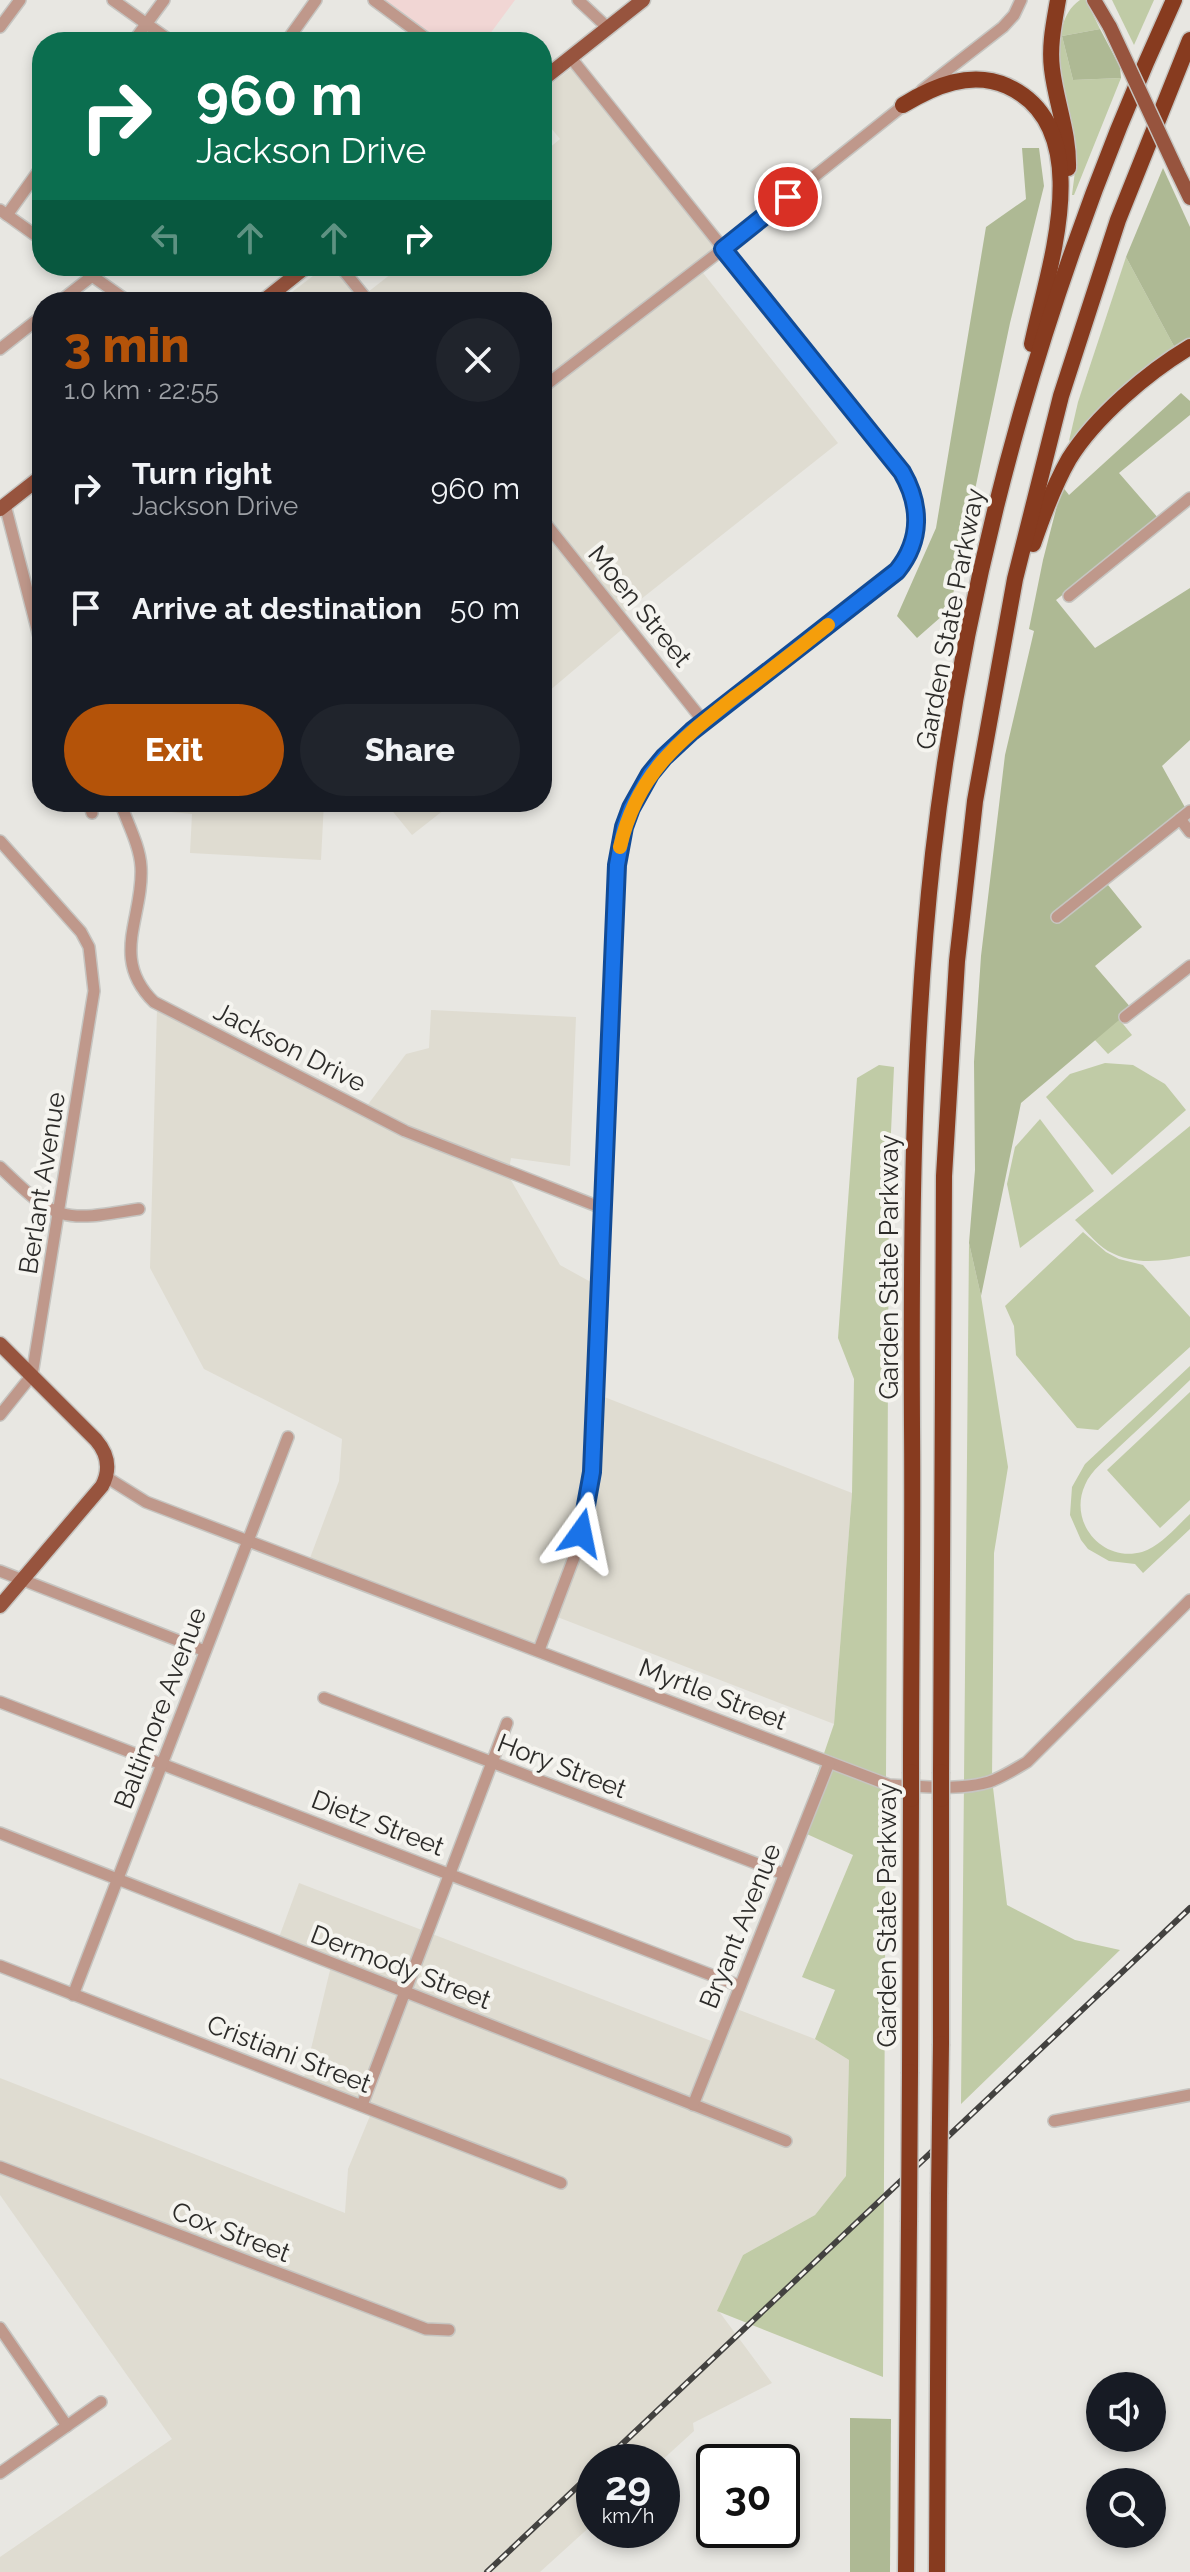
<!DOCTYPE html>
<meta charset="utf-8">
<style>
body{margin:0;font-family:Raleway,sans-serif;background:#20242c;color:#f1f3f6;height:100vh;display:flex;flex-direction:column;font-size:30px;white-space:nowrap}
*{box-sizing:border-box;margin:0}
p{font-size:26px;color:#9ea1a6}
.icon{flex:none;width:44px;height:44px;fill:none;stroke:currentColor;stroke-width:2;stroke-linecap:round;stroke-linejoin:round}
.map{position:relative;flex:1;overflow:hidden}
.drawer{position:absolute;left:32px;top:292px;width:520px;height:520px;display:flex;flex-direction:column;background:#171b24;border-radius:32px;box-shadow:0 4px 12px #0003}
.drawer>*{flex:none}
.hud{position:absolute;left:32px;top:32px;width:520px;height:244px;border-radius:32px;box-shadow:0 4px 12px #0003;background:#0b6e4f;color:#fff;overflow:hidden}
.tools{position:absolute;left:1086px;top:2372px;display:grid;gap:16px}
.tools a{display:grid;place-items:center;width:80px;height:80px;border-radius:50%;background:#171b24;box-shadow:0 4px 12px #0003;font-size:40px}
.speed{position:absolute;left:576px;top:2444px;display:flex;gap:16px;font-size:40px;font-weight:700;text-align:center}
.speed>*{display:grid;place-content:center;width:104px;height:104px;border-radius:50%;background:#171b24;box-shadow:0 4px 12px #0003;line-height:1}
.speed small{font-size:20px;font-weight:400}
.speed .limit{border:4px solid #111;border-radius:12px;background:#fff;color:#111}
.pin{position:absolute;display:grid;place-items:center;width:68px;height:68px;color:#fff;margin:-34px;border:4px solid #fff;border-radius:50%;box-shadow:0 2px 8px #0007}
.me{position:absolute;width:88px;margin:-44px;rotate:12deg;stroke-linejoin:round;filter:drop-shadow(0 0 6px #0008)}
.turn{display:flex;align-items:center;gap:28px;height:168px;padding:0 32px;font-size:36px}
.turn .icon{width:104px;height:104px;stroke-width:2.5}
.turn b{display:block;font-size:56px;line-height:68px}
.lanes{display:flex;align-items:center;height:76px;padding:0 32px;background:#0003;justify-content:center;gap:40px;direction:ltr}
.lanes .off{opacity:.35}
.round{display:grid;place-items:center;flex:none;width:84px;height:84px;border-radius:42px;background:#20242c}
.head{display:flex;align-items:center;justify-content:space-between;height:136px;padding:0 32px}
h1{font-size:48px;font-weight:800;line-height:60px;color:#b45309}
.action{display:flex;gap:16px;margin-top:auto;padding:16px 32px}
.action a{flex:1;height:92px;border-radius:48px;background:#b45309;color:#fff;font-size:32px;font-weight:800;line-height:92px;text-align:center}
.action a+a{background:#20242c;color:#f1f3f6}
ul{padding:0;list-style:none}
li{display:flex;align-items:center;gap:24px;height:120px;padding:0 32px}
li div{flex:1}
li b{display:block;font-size:30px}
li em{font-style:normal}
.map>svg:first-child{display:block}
.built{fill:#dfdcd1}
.education{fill:#f1d6d4}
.green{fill:#c0cba6}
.forest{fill:#aeb994}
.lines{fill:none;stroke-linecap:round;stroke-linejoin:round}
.minor-casing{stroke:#c6c5c1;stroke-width:14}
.major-casing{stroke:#c6c5c1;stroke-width:17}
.highway-casing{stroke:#c6c5c1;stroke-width:19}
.minor{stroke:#bf988b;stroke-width:11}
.major{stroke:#97543e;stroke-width:14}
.highway{stroke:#873b1f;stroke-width:16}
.rail-casing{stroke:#434240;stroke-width:6}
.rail{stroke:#f5f4ef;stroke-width:3;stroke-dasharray:9;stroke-linecap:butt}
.major-bridge-casing{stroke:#c6c5c1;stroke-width:17;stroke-linecap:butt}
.highway-bridge-casing{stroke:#c6c5c1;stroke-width:19;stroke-linecap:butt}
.major-bridge{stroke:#97543e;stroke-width:14}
.highway-bridge{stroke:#873b1f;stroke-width:16}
.route-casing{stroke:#114b97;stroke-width:20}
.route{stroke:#1a73e8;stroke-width:14}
.slow{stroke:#f59e0b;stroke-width:14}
.labels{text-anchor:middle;stroke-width:8;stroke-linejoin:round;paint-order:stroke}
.street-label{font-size:26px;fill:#2c2b29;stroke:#f5f4ef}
</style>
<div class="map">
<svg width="1190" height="2572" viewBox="0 0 1190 2572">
<rect width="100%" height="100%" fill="#e8e7e2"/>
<g class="built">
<path d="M580 62 722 244 696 264 838 443 621 615 626 626 542 697V302H279L326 266H337L363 296 401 266H542V154L560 139 542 117V91Z"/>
<path d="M150 802H324L321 860 190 853 192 814 150 810Z"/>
<path d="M385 802H454L412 835Z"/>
<path d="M157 1009 363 1111 406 1054 429 1048 431 1010 576 1017 570 1166 511 1158 508 1175 560 1265 598 1286 594 1393 852 1493 834 1724 547 1613 534 1645 310 1558 339 1481 342 1439 204 1369 150 1268Z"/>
<path d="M299 1883 714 2042 729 2006 815 2039 849 2060 846 2177 815 2215 743 2255 718 2310 772 2383 693 2423 694 2431 660 2462H594V2523L540 2572H0V2557L172 2439 0 2195V2078L345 2213 348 2169 372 2111 303 2082 332 1962 278 1940Z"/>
</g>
<path class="education" d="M377 0H515L484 42H434Z"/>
<g class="green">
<path d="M1080 0H1086L1100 29 1062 36 1073 80 1121 78 1074 195H1072C1074 179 1077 162 1075 146 1071 106 1040 28 1080 0Z"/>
<path d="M1112 0H1154L1134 45Z"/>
<path d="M1126 257 1175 348 1082 433 1069 441 1078 402Z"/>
<path d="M1119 1019 1132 1035 1108 1054 1094 1039Z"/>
<path d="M1105 1063 1133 1065 1165 1084 1186 1110 1112 1175 1046 1097 1070 1074Z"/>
<path d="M879 1065 894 1067 889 1175 883 2377 717 2311 743 2255 815 2215 846 2176 849 2060 815 2039 835 1990 802 1977 853 1855 798 1830 834 1724 852 1493 854 1379 838 1338 857 1078Z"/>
<path d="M1040 1119 1094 1191 1020 1248 1007 1184 1015 1147Z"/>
<path d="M1190 1126V1256C1162 1261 1135 1266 1108 1251 1096 1244 1085 1229 1075 1220Z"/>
<path d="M1083 1232 1106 1252 1119 1259 1143 1265 1190 1317V1347L1098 1430 1077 1428 1016 1355 1014 1326 1005 1306Z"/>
<path d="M969 1243 981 1296 1008 1467 994 1553 992 1779 1007 1905 1075 1940 1120 1950 961 2104Z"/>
<path d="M1190 1366V1380C1166 1403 1142 1426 1118 1448 1107 1459 1091 1470 1085 1485 1068 1522 1102 1563 1142 1552 1161 1546 1176 1527 1190 1514V1529L1143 1573 1135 1564 1109 1561 1088 1549 1081 1540 1070 1515 1072 1487 1085 1464Z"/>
<path d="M1190 1392V1500L1160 1528 1107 1470Z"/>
</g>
<g class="forest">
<path d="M1100 29 1120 67 1121 78 1073 80 1062 36Z"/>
<path d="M1022 148H1039L1044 186 1010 323 950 609 917 638 897 616 936 528 986 227 1026 199Z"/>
<path d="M1163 168 1190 227V340L1175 348 1126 257Z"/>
<path d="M1181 393 1190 401V415L1119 473 1159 519 1056 600 1095 648 1190 588V740L1162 766 1187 811 1104 880 1142 927 1095 966 1132 1009 1021 1103 981 1296 969 1243 975 1170 974 1062 981 956 1005 755 1034 631 1029 629 1043 560 1062 486 1069 495Z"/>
<path d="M850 2418 891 2419 890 2572H850Z"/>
</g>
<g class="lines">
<defs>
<g id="minor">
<path d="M113 0 172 42"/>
<path d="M374 0 431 42"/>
<path d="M578 0 608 28"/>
<path d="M0 27 20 0"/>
<path d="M133 42 164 0"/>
<path d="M286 42 316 0"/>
<path d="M922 90 1003 27 1014 15 1021 0"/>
<path d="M0 210 42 240"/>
<path d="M7 215 42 166"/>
<path d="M78 266 129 302"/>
<path d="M340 266 369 302"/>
<path d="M59 302 105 266"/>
<path d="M0 349 42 316"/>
<path d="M542 388 723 249 909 101"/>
<path d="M5 505 42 648"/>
<path d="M542 519 704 722"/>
<path d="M1069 596 1190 498"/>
<path d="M89 802 92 813"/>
<path d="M120 802C127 822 140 846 141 867 144 917 109 958 154 1002L405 1131 602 1208"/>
<path d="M1180 819 1190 832"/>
<path d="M0 841 81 932 89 947 94 991 32 1375 0 1415"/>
<path d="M1057 917 1190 811"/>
<path d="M1125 1017 1190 966"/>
<path d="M0 1167C57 1222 61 1222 139 1209"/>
<path d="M106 1477 146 1502 889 1785C920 1786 959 1791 989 1782 1003 1777 1015 1769 1027 1762L1190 1600"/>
<path d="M0 1571 205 1651"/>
<path d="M539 1650 578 1547 592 1472 617 865C624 817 642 780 675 745L897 571C922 541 921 505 902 472L571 58"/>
<path d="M324 1698 784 1874"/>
<path d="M0 1702 740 1986"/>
<path d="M0 1833 786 2141"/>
<path d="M0 1966 561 2183"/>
<path d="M73 1995 288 1437"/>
<path d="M362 2105 507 1723"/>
<path d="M693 2105 829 1763"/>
<path d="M1054 2121 1190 2095"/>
<path d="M0 2167 426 2329 449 2330"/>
<path d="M0 2328 67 2426"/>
<path d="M0 2473 101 2402"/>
</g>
<g id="major">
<path d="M1094 0 1110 27"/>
<path d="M542 80 643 0"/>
<path d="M1177 171 1190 198"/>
<path d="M262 302 307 266"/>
<path d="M0 509 42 476"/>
<path d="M0 1344 96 1440C108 1454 111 1469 102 1486L0 1606"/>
</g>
<g id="highway">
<path d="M1058 0C1054 23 1049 46 1052 69 1056 103 1069 133 1068 168"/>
<path d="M903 105C934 86 971 70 1007 86 1100 128 1047 271 1032 344"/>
<path d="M1033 544C1043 515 1054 485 1069 459 1095 417 1148 372 1190 347"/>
<path d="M911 1772C911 1656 913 1541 912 1426 911 1235 912 1044 933 854 967 559 1050 270 1174 0"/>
<path d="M941 1772 944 1176 957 961 975 801 1015 579 1061 396 1118 220 1190 40"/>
<path d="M941 1799V2044"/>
<path d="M910 2072 911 1799"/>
<path d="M906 2572 909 2222"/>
<path d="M937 2572 939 2194"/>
</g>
</defs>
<use href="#minor" class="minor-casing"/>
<use href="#major" class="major-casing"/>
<use href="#highway" class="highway-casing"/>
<use href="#minor" class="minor"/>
<use href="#major" class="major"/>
<use href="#highway" class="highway"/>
<defs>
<g id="rail">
<path d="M603 2462 1190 1908"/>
<path d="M487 2572 594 2471"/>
</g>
</defs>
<use href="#rail" class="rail-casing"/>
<use href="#rail" class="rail"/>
<defs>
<path id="major-bridge" d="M1110 27 1177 171"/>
<g id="highway-bridge">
<path d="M941 1772V1799"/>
<path d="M911 1799V1772"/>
<path d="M939 2194 941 2044"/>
<path d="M909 2222 910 2072"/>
</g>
</defs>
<use href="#major-bridge" class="major-bridge-casing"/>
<use href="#highway-bridge" class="highway-bridge-casing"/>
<use href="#major-bridge" class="major-bridge"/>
<use href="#highway-bridge" class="highway-bridge"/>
</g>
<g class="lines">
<defs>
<path id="route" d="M581 1533 592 1472 617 865 624 827 631 808 650 774 664 757 692 731 897 571C922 540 921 505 902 472L723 249 788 197"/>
</defs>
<use href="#route" class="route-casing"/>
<use href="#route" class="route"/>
<path class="slow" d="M620 847C637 773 679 741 736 696 767 673 798 649 828 625"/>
</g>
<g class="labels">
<g class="street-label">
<text transform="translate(640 606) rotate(51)" y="9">Moen Street</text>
<text transform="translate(950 619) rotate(-79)" y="9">Garden State Parkway</text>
<text transform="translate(290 1047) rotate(27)" y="9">Jackson Drive</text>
<text transform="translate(42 1183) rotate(-81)" y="9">Berlant Avenue</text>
<text transform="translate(889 1267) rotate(-90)" y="9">Garden State Parkway</text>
<text transform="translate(713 1694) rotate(21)" y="9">Myrtle Street</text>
<text transform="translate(160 1708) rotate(-69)" y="9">Baltimore Avenue</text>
<text transform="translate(562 1766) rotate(21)" y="9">Hory Street</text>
<text transform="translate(378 1823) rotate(21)" y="9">Dietz Street</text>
<text transform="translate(887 1915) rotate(-90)" y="9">Garden State Parkway</text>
<text transform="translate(740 1926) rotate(-68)" y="9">Bryant Avenue</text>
<text transform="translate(401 1967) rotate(21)" y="9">Dermody Street</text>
<text transform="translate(289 2054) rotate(21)" y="9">Cristiani Street</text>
<text transform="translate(231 2232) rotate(21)" y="9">Cox Street</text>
</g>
</g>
</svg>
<div class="tools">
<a><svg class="icon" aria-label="sound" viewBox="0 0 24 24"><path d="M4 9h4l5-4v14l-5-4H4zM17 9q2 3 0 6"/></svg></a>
<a><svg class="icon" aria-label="search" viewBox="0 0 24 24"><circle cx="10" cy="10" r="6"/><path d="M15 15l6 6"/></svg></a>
</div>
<div class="speed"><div>29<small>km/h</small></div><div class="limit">30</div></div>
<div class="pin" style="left:788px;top:197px;background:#d93025"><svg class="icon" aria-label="arrive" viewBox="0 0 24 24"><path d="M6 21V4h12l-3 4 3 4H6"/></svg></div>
<svg class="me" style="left:581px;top:1533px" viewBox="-20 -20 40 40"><path d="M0-17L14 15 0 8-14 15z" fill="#1a73e8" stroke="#fff" stroke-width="4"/></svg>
<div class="hud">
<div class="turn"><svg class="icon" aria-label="right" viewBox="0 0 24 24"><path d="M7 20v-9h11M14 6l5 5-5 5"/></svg><div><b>960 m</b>Jackson Drive</div></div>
<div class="lanes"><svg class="icon off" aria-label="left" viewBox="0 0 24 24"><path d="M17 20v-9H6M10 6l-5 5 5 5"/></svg><svg class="icon off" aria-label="ahead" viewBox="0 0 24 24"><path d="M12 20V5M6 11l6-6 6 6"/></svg><svg class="icon off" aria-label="ahead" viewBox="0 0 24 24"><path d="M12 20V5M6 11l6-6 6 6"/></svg><svg class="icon" aria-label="right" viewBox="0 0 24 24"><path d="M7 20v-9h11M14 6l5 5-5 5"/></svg></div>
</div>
<section class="drawer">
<div class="head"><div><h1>3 min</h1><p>1.0 km · 22:55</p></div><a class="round"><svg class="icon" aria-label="close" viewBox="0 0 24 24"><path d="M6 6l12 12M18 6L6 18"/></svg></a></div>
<ul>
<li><svg class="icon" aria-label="right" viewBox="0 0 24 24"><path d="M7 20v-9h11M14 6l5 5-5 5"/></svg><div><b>Turn right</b><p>Jackson Drive</p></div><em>960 m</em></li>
<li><svg class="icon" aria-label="arrive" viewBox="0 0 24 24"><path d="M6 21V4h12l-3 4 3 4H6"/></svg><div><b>Arrive at destination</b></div><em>50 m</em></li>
</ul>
<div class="action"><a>Exit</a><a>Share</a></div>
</section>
</div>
